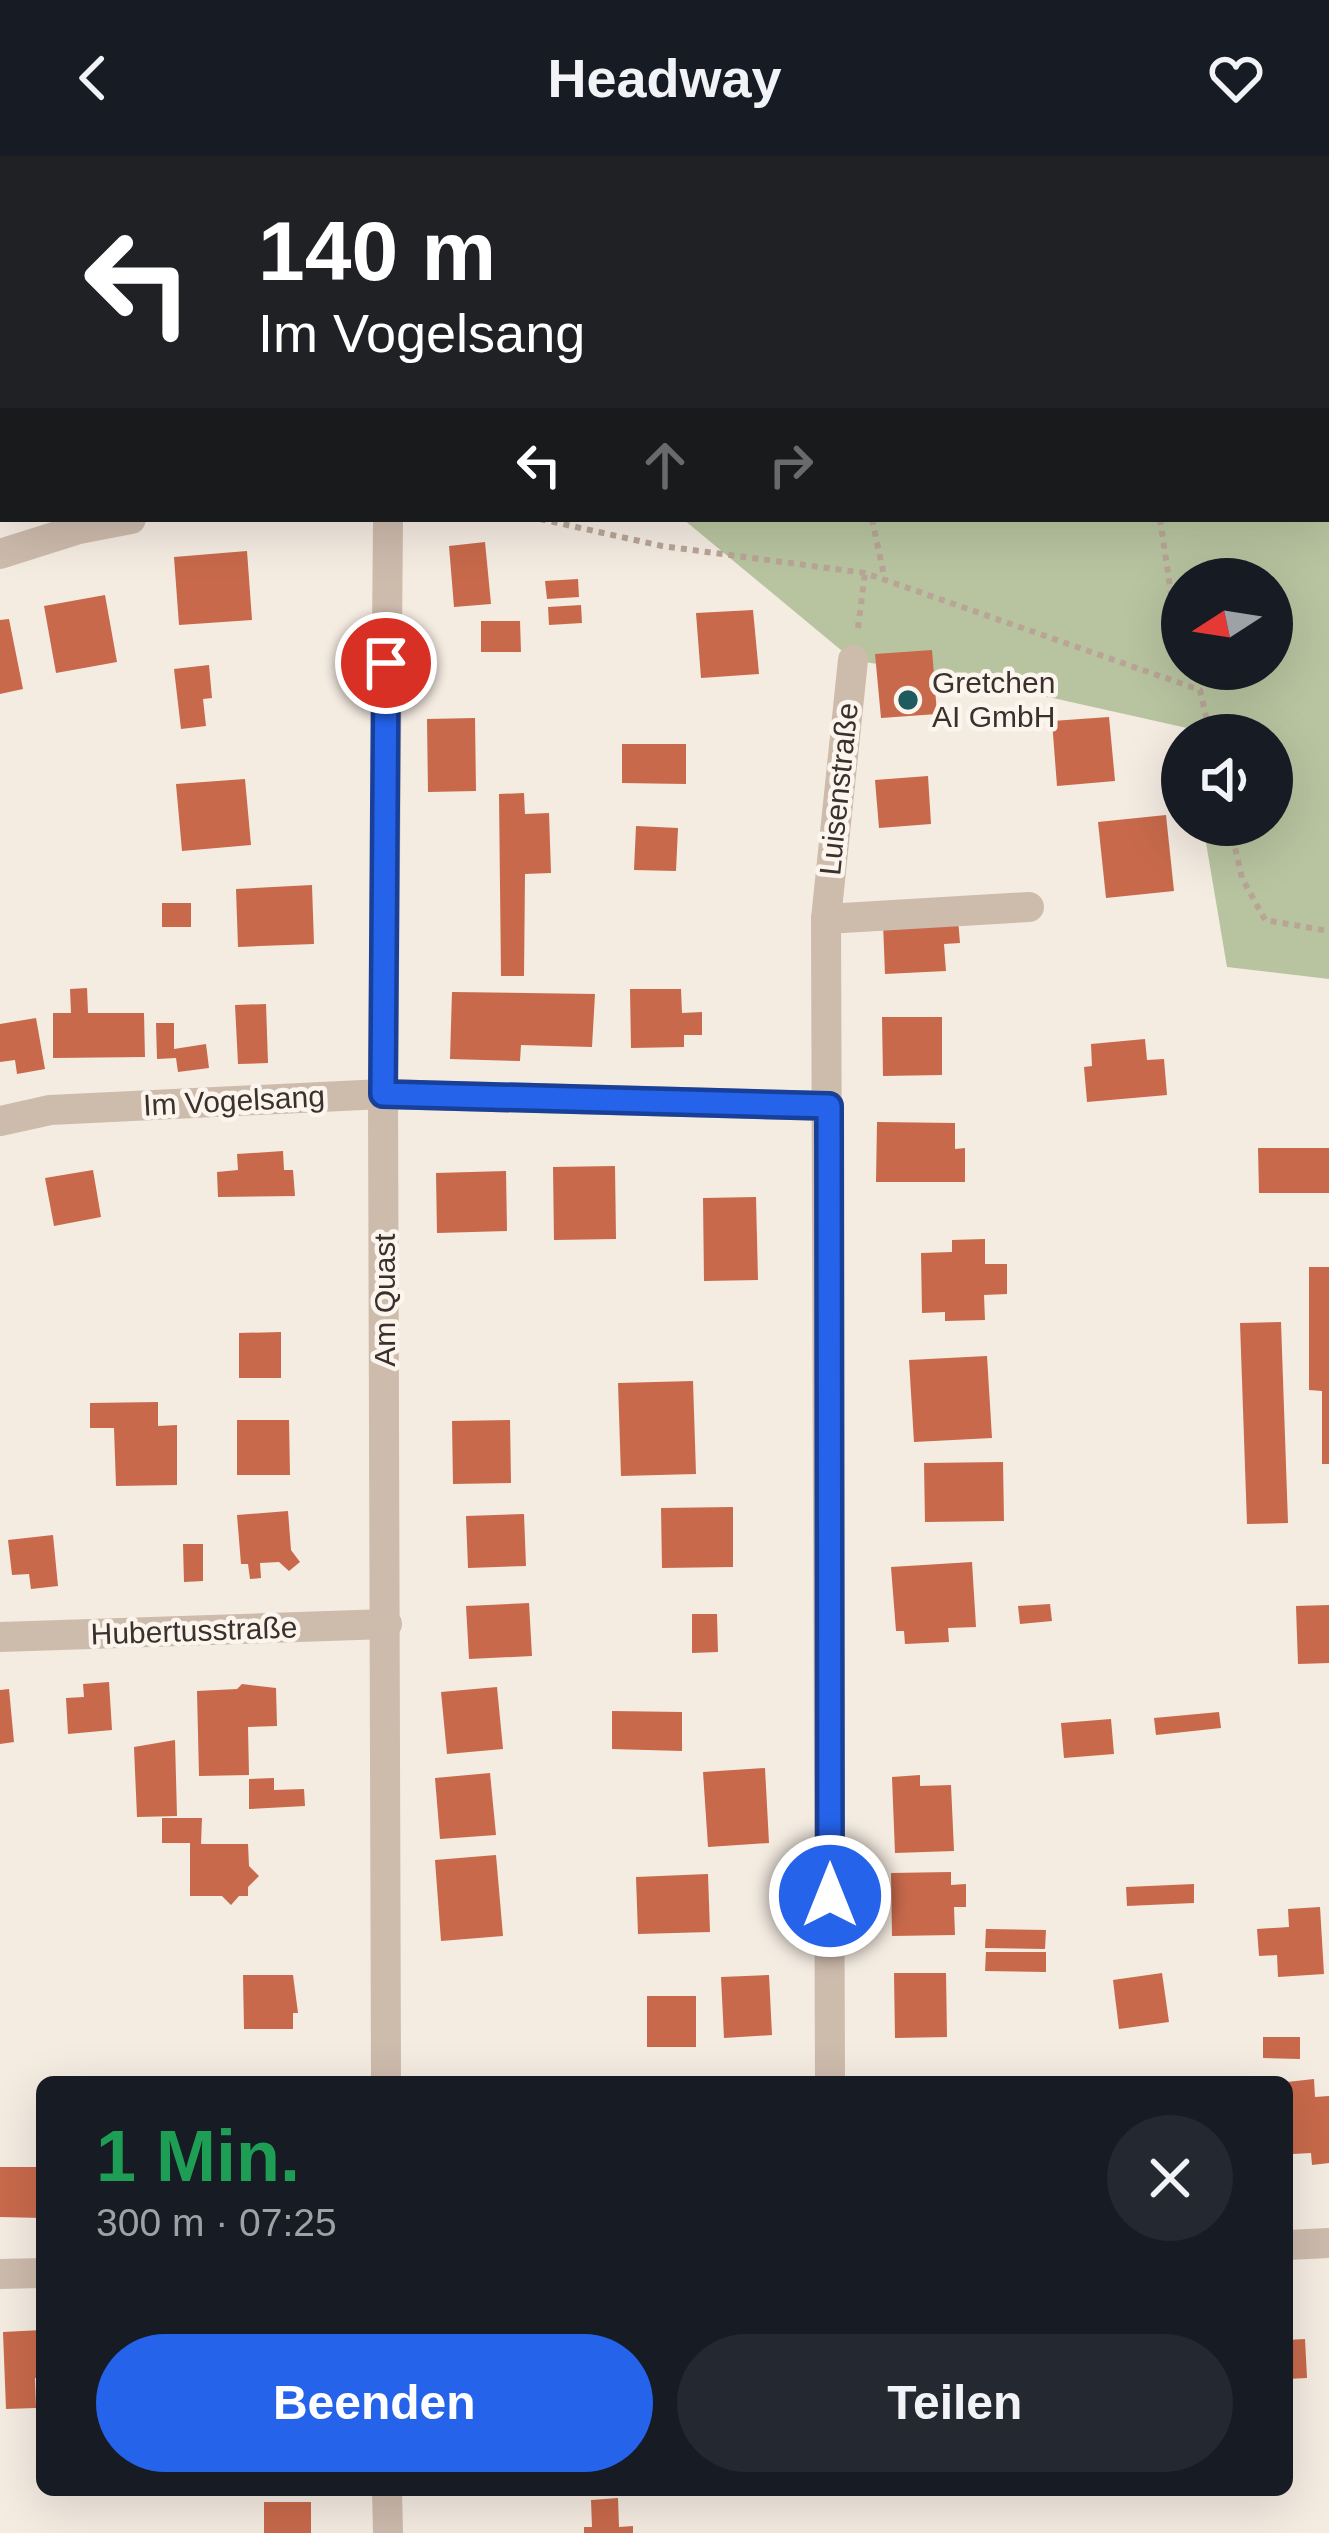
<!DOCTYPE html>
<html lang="de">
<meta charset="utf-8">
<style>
body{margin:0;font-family:Helvetica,sans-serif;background:#242831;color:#f1f3f6;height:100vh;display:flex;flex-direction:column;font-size:45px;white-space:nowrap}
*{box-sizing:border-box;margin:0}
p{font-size:39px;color:#9ea1a6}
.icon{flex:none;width:66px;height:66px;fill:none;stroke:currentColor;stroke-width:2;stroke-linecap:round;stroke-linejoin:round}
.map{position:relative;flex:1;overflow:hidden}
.sheet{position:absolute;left:36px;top:1920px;width:1257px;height:420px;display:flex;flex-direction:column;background:#171b24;border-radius:18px;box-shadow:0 12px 48px #0002}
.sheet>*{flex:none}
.guide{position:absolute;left:0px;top:0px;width:1329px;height:366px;box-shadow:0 12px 48px #0002;background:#202124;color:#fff;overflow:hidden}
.needle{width:78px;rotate:258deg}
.buttons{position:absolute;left:1161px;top:402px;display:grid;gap:24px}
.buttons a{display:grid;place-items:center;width:132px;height:132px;border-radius:50%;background:#171b24;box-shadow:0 12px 48px #0002;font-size:60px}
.pin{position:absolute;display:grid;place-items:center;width:102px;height:102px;color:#fff;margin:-51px;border:6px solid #fff;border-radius:50%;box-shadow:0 3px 12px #0007}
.me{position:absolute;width:132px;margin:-66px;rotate:0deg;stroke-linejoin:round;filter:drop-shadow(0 0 9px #0008)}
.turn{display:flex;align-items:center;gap:42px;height:252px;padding:0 60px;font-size:54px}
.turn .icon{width:156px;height:156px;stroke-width:2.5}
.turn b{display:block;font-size:84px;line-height:102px}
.lanes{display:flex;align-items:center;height:114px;padding:0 60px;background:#0003;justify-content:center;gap:60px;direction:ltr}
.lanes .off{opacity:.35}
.round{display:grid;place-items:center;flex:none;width:126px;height:126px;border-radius:63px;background:#242831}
.summary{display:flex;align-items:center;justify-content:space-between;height:204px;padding:0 60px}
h1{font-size:72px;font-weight:700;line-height:90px;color:#1e9e55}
.cta{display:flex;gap:24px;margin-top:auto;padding:24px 60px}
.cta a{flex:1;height:138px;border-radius:72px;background:#2563eb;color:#fff;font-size:48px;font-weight:700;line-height:138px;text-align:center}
.cta a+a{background:#242831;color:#f1f3f6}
header{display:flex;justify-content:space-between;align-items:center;height:156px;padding:0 60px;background:#171b24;font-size:54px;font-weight:700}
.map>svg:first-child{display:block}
.green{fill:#b8c4a0;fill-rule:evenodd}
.building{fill:#c8694b}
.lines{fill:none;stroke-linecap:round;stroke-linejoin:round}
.path{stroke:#b9a596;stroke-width:6;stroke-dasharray:6 6;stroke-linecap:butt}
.minor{stroke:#cdbbac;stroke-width:30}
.route-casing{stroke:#184099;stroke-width:30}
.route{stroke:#2563eb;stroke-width:21}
.poi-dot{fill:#1f5a5e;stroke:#fbf5ee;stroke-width:4.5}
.labels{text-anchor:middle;stroke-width:9;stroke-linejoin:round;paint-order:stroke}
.poi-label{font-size:30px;fill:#3b302b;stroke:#fbf5ee;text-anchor:start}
.street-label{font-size:30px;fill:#3b302b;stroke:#fbf5ee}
</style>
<header><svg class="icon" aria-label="back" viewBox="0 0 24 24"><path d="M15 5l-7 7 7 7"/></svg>Headway<svg class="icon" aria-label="heart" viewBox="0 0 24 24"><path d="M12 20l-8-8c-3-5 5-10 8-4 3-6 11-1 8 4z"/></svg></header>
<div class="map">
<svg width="1329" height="2377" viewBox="0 0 1329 2377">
<rect width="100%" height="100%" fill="#f4ebe1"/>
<path class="green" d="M0 0H1329V823L1227 811 1203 669H1272V579H1189L1187 572 973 524 853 504 683 363H1326V3H3L0 103ZM1182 423H1272V513H1182Z"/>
<g class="building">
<path d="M485 386 491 448 454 451 449 390Z"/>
<path d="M247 395 252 464 179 469 174 401Z"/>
<path d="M578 423 579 441 547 443 545 425Z"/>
<path d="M105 439 117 506 56 517 44 450Z"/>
<path d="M581 449 582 467 549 469 548 451Z"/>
<path d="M753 454 759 518 701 522 696 457Z"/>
<path d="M9 463 23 533 0 538V464Z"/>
<path d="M481 465H520L521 496H481Z"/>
<path d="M932 494 937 558 881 562 875 498Z"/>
<path d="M209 509 212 542 203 543 206 570 181 573 174 513Z"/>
<path d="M1109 561 1115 625 1057 630 1052 565Z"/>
<path d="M475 562 476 635 428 636 427 563Z"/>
<path d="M622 588H686V628L622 627Z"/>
<path d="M928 620 931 668 879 672 875 624Z"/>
<path d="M245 623 251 689 182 695 176 628Z"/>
<path d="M524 637 525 658 549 657 551 717 525 718 524 820H501L499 638Z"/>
<path d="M1166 659 1174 735 1106 742 1098 666Z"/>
<path d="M636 670 678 672 676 715 634 714Z"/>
<path d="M312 729 314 788 238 791 236 733Z"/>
<rect x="162" y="747" width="29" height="24"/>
<path d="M958 763 960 787 944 788 946 815 885 818 883 767Z"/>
<path d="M87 832 88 857H144L145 901 53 902V857H71L70 833Z"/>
<path d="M630 833H681L682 857 702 856V879H684V891L631 892Z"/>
<path d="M452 836 595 838 592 891 521 889 520 905 450 903Z"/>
<path d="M266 848 268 907 238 908 235 849Z"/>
<path d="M882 861H942V919L883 920Z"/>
<path d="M36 862 45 913 17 918 15 904 0 906V868Z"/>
<path d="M156 867H174V893L206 888 209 912 178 916 176 902 157 903Z"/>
<path d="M1145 883 1147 904 1164 903 1167 939 1087 946 1084 911 1092 910 1091 888Z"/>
<path d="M877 966 955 967V993L965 992V1026H876Z"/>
<path d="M1258 992H1329V1037H1259Z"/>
<path d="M283 995 284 1014H293L295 1040 218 1041 217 1016 238 1014 237 998Z"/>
<path d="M615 1010 616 1083 554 1084 553 1011Z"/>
<path d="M93 1014 101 1061 54 1070 45 1022Z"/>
<path d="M506 1015 507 1075 437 1077 436 1017Z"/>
<path d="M756 1041 758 1124 704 1125 703 1042Z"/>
<path d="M985 1083V1108H1007V1138L984 1139 985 1164 945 1165V1156L922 1157 921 1097 952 1096V1084Z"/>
<path d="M1309 1111H1329V1308H1322V1235L1309 1234Z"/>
<path d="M1281 1166 1288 1367 1247 1368 1240 1167Z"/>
<path d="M281 1176V1222H239V1177Z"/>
<path d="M987 1200 992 1282 914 1286 909 1204Z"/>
<path d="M693 1225 696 1318 621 1320 618 1227Z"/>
<path d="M158 1246V1270L177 1269V1329L116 1330 114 1272H90V1247Z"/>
<path d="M237 1264H289L290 1319H237Z"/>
<path d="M510 1264 511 1327 453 1328 452 1265Z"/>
<path d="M1003 1306 1004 1365 925 1366 924 1307Z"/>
<path d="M733 1351V1411L662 1412 661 1352Z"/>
<path d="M288 1355 291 1394 300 1406 289 1415 279 1406 260 1407 261 1422 250 1423 248 1408H241L237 1359Z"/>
<path d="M524 1358 526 1410 468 1412 466 1360Z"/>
<path d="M53 1379 58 1430 31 1433 29 1418 12 1419 8 1384Z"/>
<path d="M183 1388H203V1425L184 1426Z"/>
<path d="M972 1406 976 1471 948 1472 949 1486 905 1488 904 1475H896L891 1411Z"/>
<path d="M529 1447 532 1500 469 1503 466 1450Z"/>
<path d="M1050 1448 1052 1465 1020 1468 1018 1450Z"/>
<path d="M1329 1449V1507L1298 1508 1296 1450Z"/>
<path d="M692 1458H717L718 1496 692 1497Z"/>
<path d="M109 1526 112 1574 68 1578 66 1542 84 1541 83 1528Z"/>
<path d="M242 1528 276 1532 277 1570 248 1571 249 1619 199 1620 197 1535 237 1533Z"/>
<path d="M497 1531 503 1593 447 1598 441 1536Z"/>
<path d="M9 1533 14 1586 0 1588V1534Z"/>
<path d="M612 1555 682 1556V1595L612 1593Z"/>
<path d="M1219 1556 1221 1572 1156 1579 1154 1562Z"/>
<path d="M1111 1563 1114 1598 1064 1602 1061 1567Z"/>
<path d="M175 1584 177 1660 137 1661 134 1591Z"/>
<path d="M765 1612 769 1687 708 1691 703 1616Z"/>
<path d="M490 1617 496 1679 440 1683 435 1622Z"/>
<path d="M920 1619V1630L951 1629 954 1695 895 1697 892 1621Z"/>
<path d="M274 1622V1634L304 1633 305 1650 249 1653V1623Z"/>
<path d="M162 1662H202L201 1688H248L249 1710 259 1720 248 1731V1740H239L231 1749 222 1740H190V1687H162Z"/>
<path d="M496 1699 503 1780 441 1785 435 1704Z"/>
<path d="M951 1716V1729L966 1728V1751H954L955 1779 892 1780 891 1717Z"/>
<path d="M708 1718 710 1776 638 1778 636 1721Z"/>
<path d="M1194 1728V1747L1127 1750 1126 1731Z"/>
<path d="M1320 1751 1324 1818 1278 1821 1277 1799 1259 1800 1257 1773 1289 1771 1288 1753Z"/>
<path d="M986 1773 1046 1774 1045 1793 985 1792Z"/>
<path d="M986 1796H1046V1816L985 1815Z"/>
<path d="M894 1817H946L947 1881 895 1882Z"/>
<path d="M1162 1817 1169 1866 1119 1873 1113 1824Z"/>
<path d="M243 1819H293L298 1857H293V1873H244Z"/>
<path d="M769 1819 772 1879 724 1882 721 1821Z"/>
<rect x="647" y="1840" width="49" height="51"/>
<path d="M1263 1881H1300V1903L1263 1902Z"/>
<path d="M1314 1923 1315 1941 1329 1940V2007L1312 2009 1311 1997 1293 1998 1291 1978 1287 1979V1926Z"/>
<path d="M0 2011H42V2062L0 2061Z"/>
<path d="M42 2174V2222H35L36 2252 6 2253 3 2176Z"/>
<path d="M1305 2183 1307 2222 1287 2223V2184Z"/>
<path d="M618 2342 619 2371 633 2370V2377H584V2371H592L591 2344Z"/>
<rect x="264" y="2346" width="47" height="31"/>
</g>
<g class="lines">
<g class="path">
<path d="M380 0V3"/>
<path d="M653 0 654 3"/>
<path d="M1098 0V3"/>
<path d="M450 3 452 0"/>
<path d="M540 363 662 390 865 417 1200 534 1210 579"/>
<path d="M872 363 885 424"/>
<path d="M1160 363 1182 512"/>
<path d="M858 472 865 417"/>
<path d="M1230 669 1242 722 1265 764 1329 775"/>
</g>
<g class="minor">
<path d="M0 398 79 373 131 363"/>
<path d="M826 763 1029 751"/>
<path d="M0 965 50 954 383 938 829 950"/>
<path d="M0 1481 387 1468"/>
<path d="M386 1926 383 938 388 363"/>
<path d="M830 1926 826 763 853 504"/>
<path d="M1287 2089 1329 2087"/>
<path d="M0 2118 42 2117"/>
<path d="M387 2334 388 2377"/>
</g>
</g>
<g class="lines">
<defs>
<path id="route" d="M386 507 383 938 829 950 830 1740"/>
</defs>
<use href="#route" class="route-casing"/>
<use href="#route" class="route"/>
</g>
<circle class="poi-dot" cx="908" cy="544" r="12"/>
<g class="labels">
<g class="poi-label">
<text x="932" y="537">Gretchen<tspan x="932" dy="34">AI GmbH</tspan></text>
</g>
<g class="street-label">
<text transform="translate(839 633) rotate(-84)" y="10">Luisenstraße</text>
<text transform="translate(234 945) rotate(-3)" y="10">Im Vogelsang</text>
<text transform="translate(385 1144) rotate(-90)" y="10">Am Quast</text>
<text transform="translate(194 1475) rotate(-2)" y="10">Hubertusstraße</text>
</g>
</g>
</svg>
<div class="buttons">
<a><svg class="needle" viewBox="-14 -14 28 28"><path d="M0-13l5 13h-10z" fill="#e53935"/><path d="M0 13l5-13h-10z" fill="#9ea1a6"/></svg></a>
<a><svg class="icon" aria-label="sound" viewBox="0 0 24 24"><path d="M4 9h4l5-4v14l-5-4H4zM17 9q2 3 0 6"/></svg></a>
</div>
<div class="pin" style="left:386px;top:507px;background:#d93025"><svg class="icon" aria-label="arrive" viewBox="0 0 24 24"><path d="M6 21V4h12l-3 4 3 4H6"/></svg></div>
<svg class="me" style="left:830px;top:1740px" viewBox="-20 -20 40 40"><circle r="17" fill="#2563eb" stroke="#fff" stroke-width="3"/><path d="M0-11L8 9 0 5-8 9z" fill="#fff"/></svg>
<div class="guide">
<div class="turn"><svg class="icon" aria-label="left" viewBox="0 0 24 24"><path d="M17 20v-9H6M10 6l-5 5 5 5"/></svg><div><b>140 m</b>Im Vogelsang</div></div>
<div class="lanes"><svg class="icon" aria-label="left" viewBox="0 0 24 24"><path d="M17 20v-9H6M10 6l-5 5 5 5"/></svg><svg class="icon off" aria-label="ahead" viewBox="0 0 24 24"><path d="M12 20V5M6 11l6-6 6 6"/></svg><svg class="icon off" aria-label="right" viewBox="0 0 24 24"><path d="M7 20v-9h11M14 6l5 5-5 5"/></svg></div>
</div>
<section class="sheet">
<div class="summary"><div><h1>1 Min.</h1><p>300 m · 07:25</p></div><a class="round"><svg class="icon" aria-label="close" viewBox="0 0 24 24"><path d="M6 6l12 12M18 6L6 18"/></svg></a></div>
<div class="cta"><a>Beenden</a><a>Teilen</a></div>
</section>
</div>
